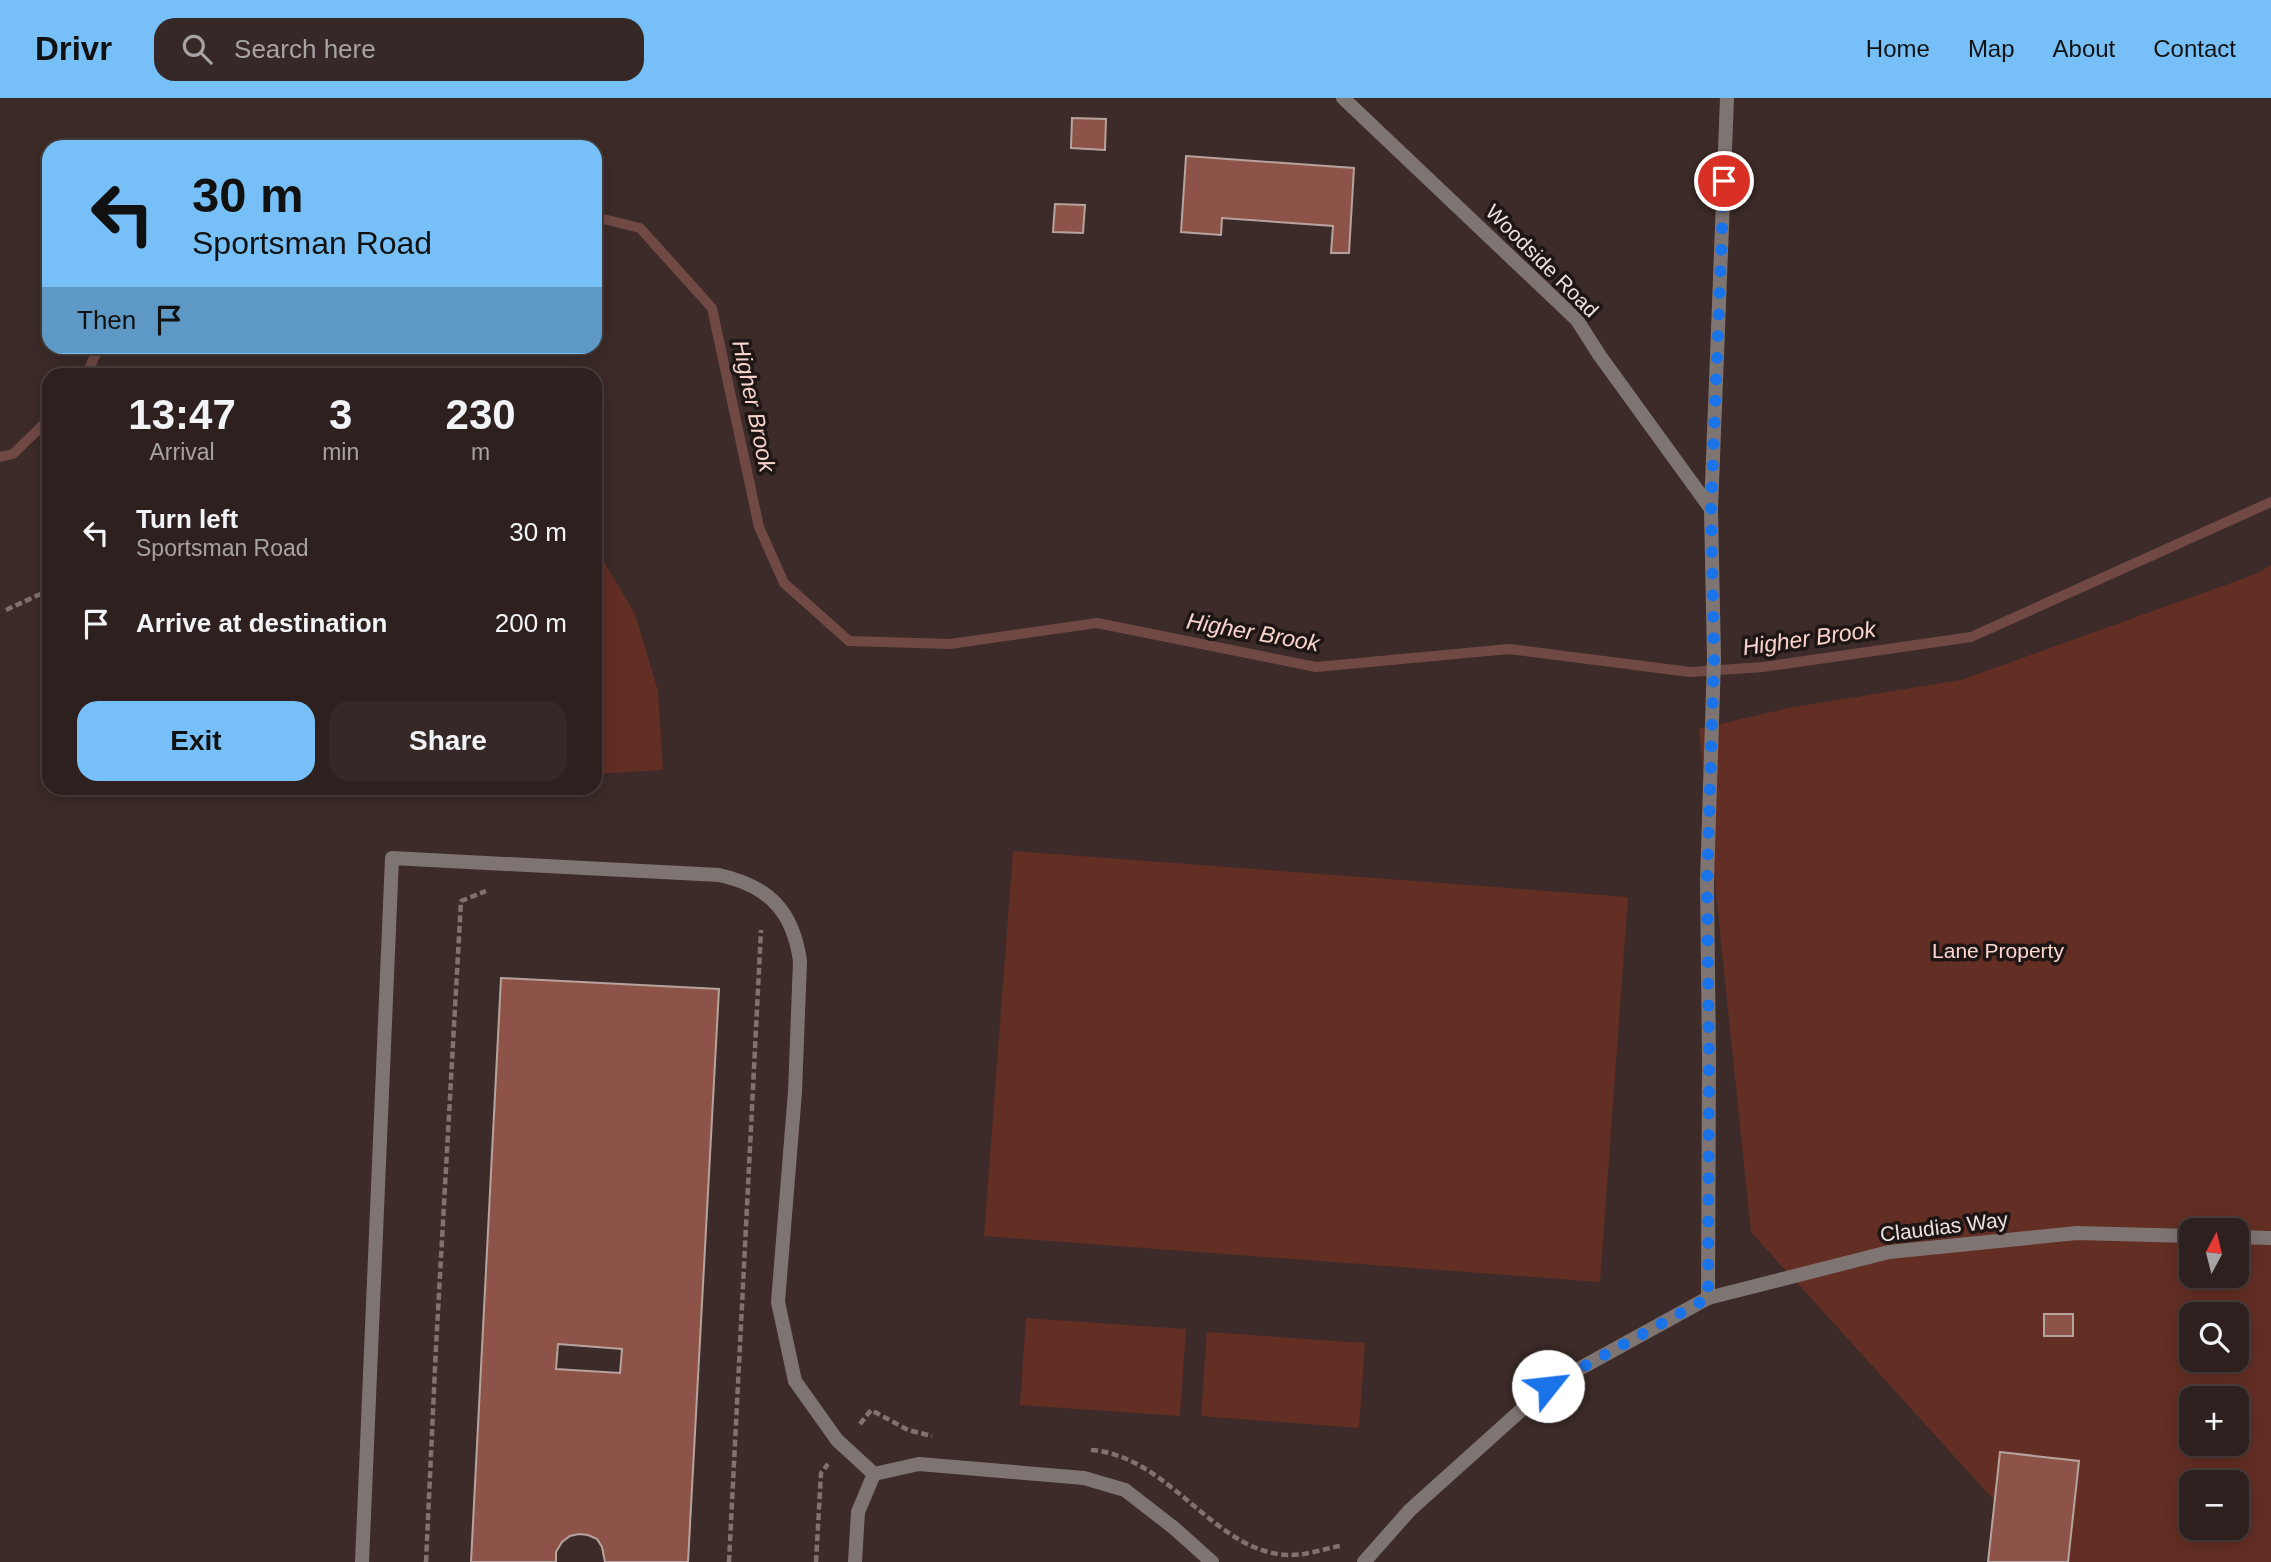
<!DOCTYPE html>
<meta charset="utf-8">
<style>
body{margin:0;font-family:Helvetica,sans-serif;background:#352827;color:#f1f3f6;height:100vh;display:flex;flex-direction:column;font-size:26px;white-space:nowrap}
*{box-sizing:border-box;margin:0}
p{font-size:23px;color:#a7a3a4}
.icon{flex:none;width:38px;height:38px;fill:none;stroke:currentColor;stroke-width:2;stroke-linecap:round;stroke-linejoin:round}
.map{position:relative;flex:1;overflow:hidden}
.sheet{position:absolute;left:42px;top:270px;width:560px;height:427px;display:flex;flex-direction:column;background:#2d201e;border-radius:21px;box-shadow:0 4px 18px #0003,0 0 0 2px #483e3c}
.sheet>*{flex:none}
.banner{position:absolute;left:42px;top:42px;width:560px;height:214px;border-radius:21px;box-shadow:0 4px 18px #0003,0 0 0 2px #483e3c;background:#76c0f7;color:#111;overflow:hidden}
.needle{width:46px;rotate:7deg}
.fabs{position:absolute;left:2179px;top:1120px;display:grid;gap:14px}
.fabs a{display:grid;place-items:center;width:70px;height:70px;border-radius:14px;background:#2d201e;box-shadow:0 4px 18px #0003,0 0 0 2px #483e3c;font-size:35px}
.pin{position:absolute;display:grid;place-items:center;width:60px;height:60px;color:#fff;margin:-30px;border:4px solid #fff;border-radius:50%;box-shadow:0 2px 7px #0007}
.me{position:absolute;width:77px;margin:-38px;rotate:61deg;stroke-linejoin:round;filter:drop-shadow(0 0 5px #0008)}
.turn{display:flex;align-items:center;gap:24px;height:147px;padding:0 35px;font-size:32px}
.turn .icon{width:91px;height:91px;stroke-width:2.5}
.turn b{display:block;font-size:49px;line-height:60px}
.then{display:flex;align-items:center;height:66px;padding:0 35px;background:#0003;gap:14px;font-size:26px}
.eta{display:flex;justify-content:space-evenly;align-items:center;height:119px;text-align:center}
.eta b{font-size:42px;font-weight:800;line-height:49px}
.cta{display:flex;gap:14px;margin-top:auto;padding:14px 35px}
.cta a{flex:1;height:80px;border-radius:21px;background:#76c0f7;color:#111;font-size:28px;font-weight:800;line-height:80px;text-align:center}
.cta a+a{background:#352827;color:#f1f3f6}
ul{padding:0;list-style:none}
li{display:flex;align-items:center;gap:21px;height:91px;padding:0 35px}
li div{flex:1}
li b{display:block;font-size:26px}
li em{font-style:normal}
header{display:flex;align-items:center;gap:42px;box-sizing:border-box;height:98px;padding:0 35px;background:#76c0f7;color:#111}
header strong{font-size:33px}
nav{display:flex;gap:38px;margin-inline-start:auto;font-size:24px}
.search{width:490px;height:63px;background:#352827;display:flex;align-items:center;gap:18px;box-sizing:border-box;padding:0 24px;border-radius:21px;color:#a7a3a4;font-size:26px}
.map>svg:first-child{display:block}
.green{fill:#632e24;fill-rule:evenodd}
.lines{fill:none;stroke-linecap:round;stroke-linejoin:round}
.stream{stroke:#704945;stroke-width:10}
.building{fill:#8e5348;stroke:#b7a39e;stroke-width:2;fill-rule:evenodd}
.path{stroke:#817270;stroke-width:4.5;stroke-dasharray:7 3.5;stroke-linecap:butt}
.lane{stroke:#7e7573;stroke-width:14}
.street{stroke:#7e7573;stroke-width:14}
.route{stroke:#1a73e8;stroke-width:12;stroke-dasharray:0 21.6}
.labels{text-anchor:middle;stroke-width:7;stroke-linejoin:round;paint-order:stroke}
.street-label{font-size:21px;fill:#ede2e0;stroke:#1d1614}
.park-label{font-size:21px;fill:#fcd6cd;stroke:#1d1614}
.water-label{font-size:23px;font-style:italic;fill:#fad4cc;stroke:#1d1614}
</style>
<header>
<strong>Drivr</strong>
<div class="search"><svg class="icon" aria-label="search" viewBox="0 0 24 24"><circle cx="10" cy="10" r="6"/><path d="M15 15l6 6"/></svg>Search here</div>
<nav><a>Home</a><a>Map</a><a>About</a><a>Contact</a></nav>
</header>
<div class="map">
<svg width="2271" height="1464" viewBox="0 0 2271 1464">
<rect width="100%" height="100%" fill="#3c2b28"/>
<g class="green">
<path d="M595 449 635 516 658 593 663 672 595 676Z"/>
<path d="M2271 467V1464H2050L1751 1134 1699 631 1788 610 1961 582 2256 476ZM2191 1132H2236V1178H2191ZM2191 1216H2236V1262H2191ZM2191 1300H2236V1346H2191ZM2191 1384H2236V1430H2191Z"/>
<path d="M1013 753 1628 799 1600 1184 984 1138Z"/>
<path d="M1026 1220 1186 1231 1180 1318 1020 1307Z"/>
<path d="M1207 1234 1365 1245 1359 1330 1201 1318Z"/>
</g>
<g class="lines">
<g class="stream">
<path d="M595 119 640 130 712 210 759 429 784 485 849 543 950 546 1097 525 1316 569 1509 551 1690 574 1763 569 1971 539 2271 404"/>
<path d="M87 276 99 248"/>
<path d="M0 359 13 356 49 321"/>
</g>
</g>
<g class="building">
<path d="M1072 20 1106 21 1105 52 1071 50Z"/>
<path d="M1186 58 1354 70 1349 155H1331L1333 128 1222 120 1221 137 1181 134Z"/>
<path d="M1055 106 1085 107 1083 135 1053 134Z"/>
<path d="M501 880 719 891 688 1464H605L602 1449 597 1441 588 1437 579 1436 570 1438 562 1444 556 1454V1464H471ZM558 1246 622 1251 620 1275 556 1271Z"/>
<rect x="2044" y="1216" width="29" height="22"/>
<path d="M2000 1354 2079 1363 2068 1464H1988Z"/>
</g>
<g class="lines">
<g class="path">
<path d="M6 512 49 492"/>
<path d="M860 1326 871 1312 908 1332 932 1338"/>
<path d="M1091 1352C1170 1358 1213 1453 1287 1457 1304 1458 1323 1451 1340 1448"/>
<path d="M426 1464 436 1249 461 803 486 793"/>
<path d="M729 1464 761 832"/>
<path d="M816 1464 821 1375 828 1366"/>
</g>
<g class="lane">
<path d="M1343 0 1577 222 1600 258 1711 411"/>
<path d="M1711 411 1727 0"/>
<path d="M362 1464 392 760 719 777C769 788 793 813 800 863L795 994 778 1204 795 1283 837 1342 874 1376"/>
<path d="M855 1464 858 1414 874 1376 919 1366 1084 1380 1125 1392 1174 1430 1212 1464"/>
</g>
<g class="street">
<path d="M2236 1139 2271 1140"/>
<path d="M1708 1200 1889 1154 2077 1135 2191 1138"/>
<path d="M1364 1464 1410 1412 1548 1288 1708 1200 1709 961 1707 783 1714 561 1711 411"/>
</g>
</g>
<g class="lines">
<path class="route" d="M1548 1288 1708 1200 1709 961 1707 783 1714 561 1711 411 1724 83"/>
</g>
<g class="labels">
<g class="street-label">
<text transform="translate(1542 163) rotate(45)" y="7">Woodside Road</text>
<text transform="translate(1944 1129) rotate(-7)" y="7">Claudias Way</text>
</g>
<g class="park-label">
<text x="1998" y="860">Lane Property</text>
</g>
<g class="water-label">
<text transform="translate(754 308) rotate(78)" y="8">Higher Brook</text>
<text transform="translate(1253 534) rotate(10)" y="8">Higher Brook</text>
<text transform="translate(1809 540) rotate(-8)" y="8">Higher Brook</text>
</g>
</g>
</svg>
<div class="fabs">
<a><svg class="needle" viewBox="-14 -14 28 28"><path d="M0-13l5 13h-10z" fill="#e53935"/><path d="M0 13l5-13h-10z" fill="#a7a3a4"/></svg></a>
<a><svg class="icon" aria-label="search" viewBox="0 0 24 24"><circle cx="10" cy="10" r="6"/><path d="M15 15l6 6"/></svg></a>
<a>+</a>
<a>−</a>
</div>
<div class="pin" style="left:1724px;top:83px;background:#d93025"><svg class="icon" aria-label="arrive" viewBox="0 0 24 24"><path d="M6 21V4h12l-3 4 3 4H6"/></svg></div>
<svg class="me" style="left:1548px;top:1288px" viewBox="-20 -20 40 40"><circle r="19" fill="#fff"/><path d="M0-13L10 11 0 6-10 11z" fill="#1a73e8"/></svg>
<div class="banner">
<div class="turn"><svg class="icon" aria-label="left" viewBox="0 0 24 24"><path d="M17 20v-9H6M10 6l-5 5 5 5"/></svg><div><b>30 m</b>Sportsman Road</div></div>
<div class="then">Then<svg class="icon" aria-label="arrive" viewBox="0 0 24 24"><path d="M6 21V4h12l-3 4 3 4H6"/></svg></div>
</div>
<section class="sheet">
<div class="eta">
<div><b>13:47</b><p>Arrival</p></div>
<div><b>3</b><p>min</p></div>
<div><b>230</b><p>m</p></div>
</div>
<ul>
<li><svg class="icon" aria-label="left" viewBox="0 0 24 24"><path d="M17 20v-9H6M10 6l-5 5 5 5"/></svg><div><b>Turn left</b><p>Sportsman Road</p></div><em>30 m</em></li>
<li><svg class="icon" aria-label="arrive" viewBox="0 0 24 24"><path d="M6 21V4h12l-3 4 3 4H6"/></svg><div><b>Arrive at destination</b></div><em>200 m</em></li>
</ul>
<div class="cta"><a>Exit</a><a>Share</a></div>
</section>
</div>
